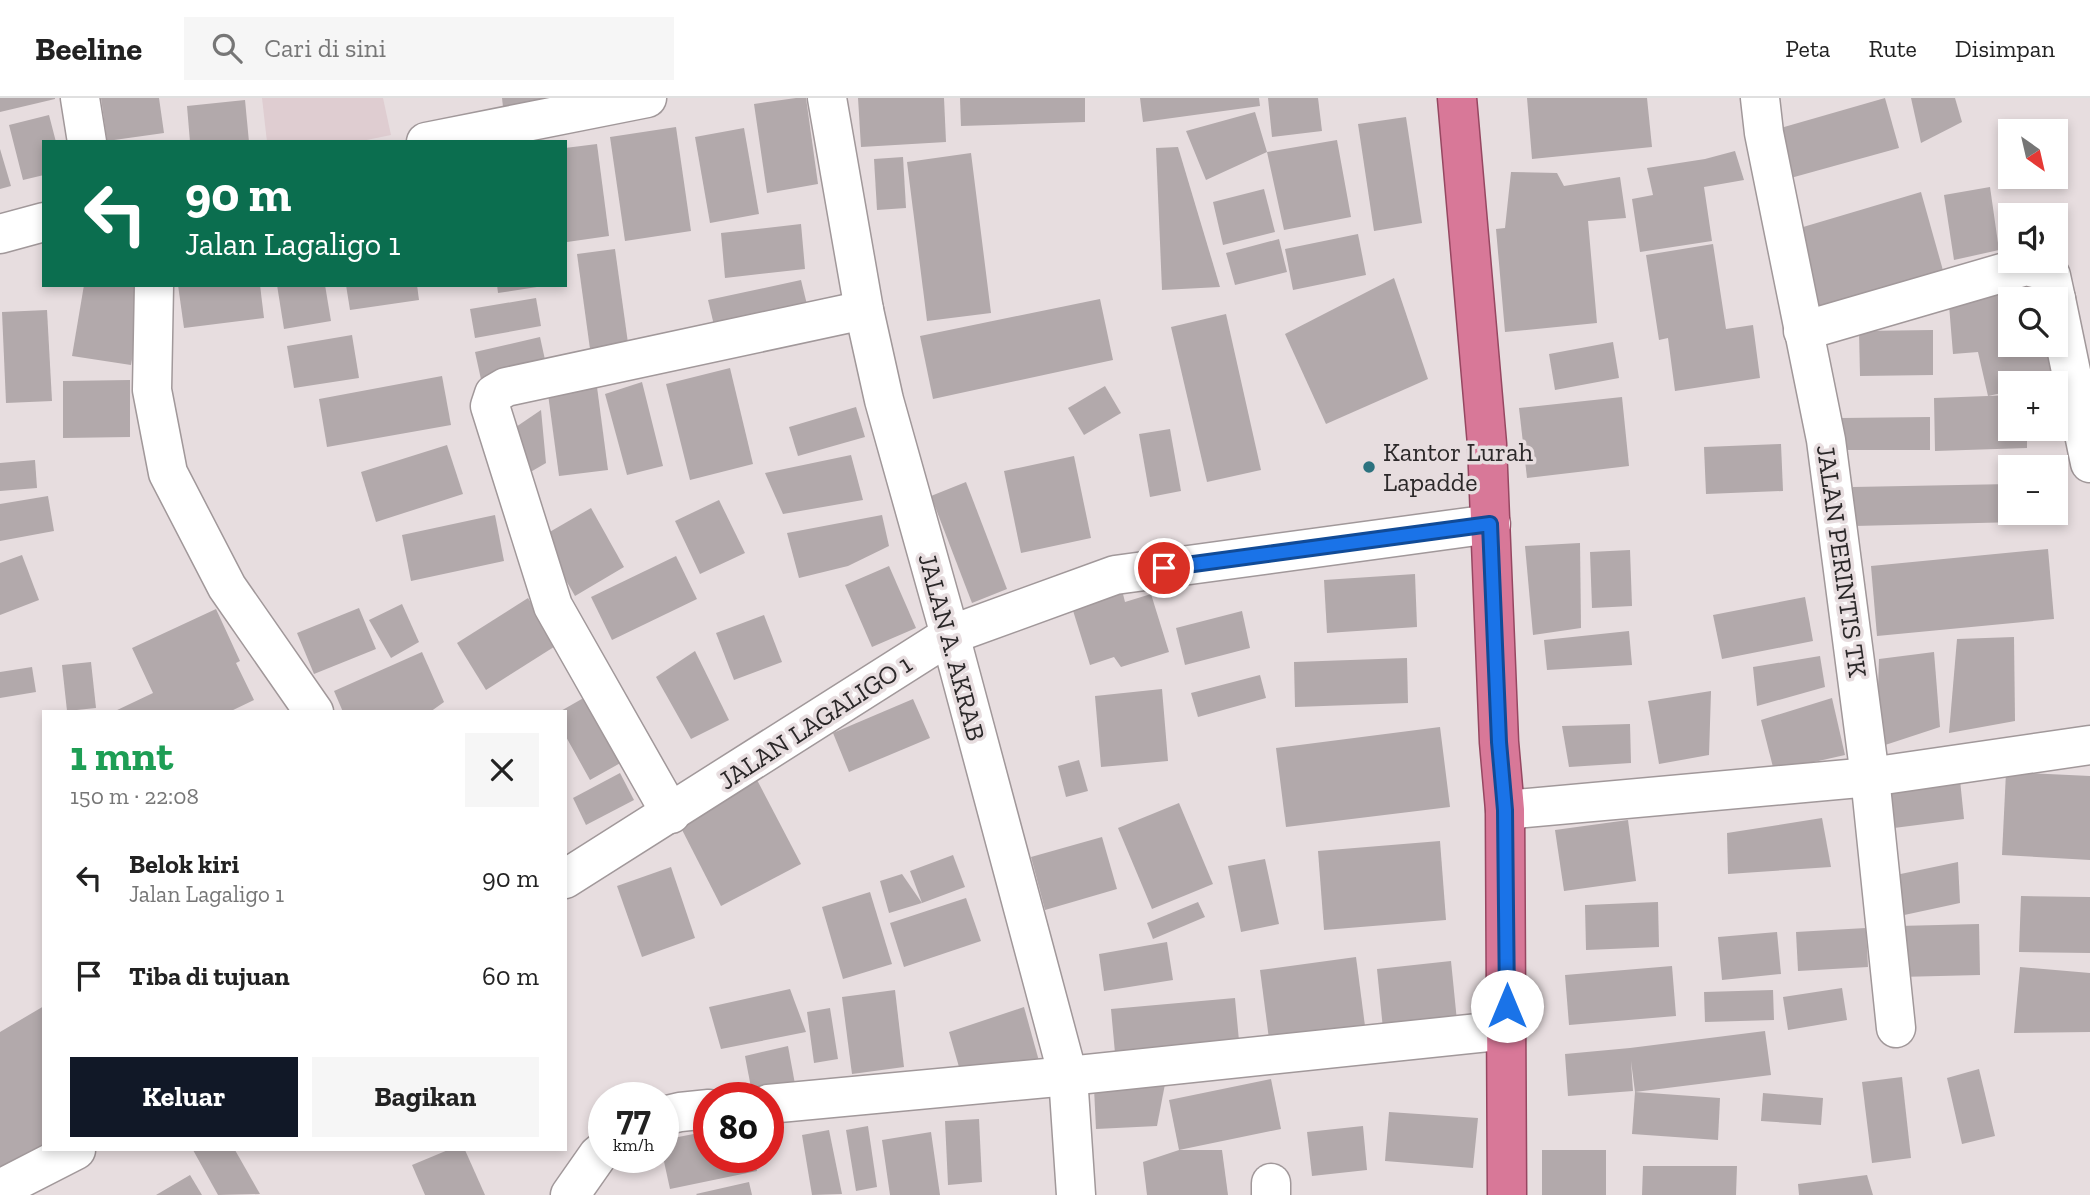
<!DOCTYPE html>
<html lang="id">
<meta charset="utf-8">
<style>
body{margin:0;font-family:"Zilla Slab",serif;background:#f6f6f6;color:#222;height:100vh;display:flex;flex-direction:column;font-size:26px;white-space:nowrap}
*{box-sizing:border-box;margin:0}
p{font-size:23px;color:#767676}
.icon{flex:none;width:38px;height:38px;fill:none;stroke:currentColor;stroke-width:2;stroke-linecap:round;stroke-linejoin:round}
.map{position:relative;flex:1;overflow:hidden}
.panel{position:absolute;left:42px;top:612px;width:525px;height:441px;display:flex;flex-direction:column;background:#fff;border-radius:0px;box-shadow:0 4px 10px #0003}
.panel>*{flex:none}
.top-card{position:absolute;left:42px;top:42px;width:525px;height:147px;border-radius:0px;box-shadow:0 4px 10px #0003;background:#0b6e4f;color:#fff;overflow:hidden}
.needle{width:46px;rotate:146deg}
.tools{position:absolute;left:1998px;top:21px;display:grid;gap:14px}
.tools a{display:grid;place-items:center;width:70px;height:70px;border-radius:0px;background:#fff;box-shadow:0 4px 10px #0003;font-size:35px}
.speed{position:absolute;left:588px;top:984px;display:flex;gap:14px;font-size:35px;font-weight:700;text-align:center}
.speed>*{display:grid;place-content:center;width:91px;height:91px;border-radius:50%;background:#fff;box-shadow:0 4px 10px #0003;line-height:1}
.speed small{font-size:18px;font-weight:400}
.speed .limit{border:10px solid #d22;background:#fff;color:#111}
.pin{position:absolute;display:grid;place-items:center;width:60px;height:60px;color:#fff;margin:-30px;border:4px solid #fff;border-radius:50%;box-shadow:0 2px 7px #0007}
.me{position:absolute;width:77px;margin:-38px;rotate:0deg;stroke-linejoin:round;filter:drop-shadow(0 0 5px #0008)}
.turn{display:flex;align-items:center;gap:24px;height:147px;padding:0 28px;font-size:32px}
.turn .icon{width:91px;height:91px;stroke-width:2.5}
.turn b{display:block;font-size:49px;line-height:60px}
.round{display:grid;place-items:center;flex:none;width:74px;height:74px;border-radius:0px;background:#f6f6f6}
.headline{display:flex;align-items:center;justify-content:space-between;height:119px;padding:0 28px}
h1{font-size:42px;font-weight:700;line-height:52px;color:#1e9e55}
.button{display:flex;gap:14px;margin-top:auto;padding:14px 28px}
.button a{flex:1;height:80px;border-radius:0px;background:#111827;color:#fff;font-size:28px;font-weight:700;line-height:80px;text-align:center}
.button a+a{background:#f6f6f6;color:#222}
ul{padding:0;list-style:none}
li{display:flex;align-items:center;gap:21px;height:98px;padding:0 28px}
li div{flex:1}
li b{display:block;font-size:26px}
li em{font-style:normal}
header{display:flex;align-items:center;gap:42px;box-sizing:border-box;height:98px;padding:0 35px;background:#fff;border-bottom:2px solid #e0e0e0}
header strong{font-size:33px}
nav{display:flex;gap:38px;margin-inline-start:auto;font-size:24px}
.search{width:490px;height:63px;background:#f6f6f6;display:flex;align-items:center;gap:18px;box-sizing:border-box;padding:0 24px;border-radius:0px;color:#767676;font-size:26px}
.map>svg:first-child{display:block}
.built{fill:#dfcdd1}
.building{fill:#b2a9ab}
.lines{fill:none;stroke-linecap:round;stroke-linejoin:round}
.minor-casing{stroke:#a1989a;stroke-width:41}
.trunk-casing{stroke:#964761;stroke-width:41}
.minor{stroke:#fff;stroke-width:38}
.trunk{stroke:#d87898;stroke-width:38}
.route-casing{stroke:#114b97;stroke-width:18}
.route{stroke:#1a73e8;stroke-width:12}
.poi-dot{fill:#2c727f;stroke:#e7dddf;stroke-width:2.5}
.labels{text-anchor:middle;stroke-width:7;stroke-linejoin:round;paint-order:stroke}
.poi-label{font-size:26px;fill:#2b2829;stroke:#e7dddf;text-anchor:start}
.street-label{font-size:26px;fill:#2b2829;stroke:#e7dddf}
</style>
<header>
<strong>Beeline</strong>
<div class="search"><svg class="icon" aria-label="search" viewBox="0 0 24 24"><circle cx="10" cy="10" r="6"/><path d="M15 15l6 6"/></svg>Cari di sini</div>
<nav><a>Peta</a><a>Rute</a><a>Disimpan</a></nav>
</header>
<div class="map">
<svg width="2090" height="1097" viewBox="0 0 2090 1097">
<rect width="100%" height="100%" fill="#e7dddf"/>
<path class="built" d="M262 0H383L391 37 357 44H267Z"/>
<g class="building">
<path d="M0 0H55V1L0 14Z"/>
<path d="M101 0H159L164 35 107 43Z"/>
<path d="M502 0H573L503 9Z"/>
<path d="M796 0H806L818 86 767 95 754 6Z"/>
<path d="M858 0H944L946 44 861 49Z"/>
<path d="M960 0H1085V24L961 28Z"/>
<path d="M1140 0H1259L1260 8 1143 24Z"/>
<path d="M1268 0H1318L1322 33 1272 39Z"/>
<path d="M1527 0H1647L1652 49 1532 61Z"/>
<path d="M1885 0 1899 50 1787 81 1774 32Z"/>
<path d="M1911 0H1955L1962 24 1921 45Z"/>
<path d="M245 2 249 44H190L187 8Z"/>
<path d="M1255 14 1267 54 1337 42 1351 119 1284 132 1267 54 1206 82 1186 33Z"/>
<path d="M49 17 56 44H44V77L23 82 9 27Z"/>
<path d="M1406 19 1422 125 1374 133 1358 26Z"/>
<path d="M676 29 691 133 625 143 610 39Z"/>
<path d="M744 30 759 116 710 125 695 39Z"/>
<path d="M597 46 609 138 567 144 565 127V50Z"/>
<path d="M1178 49 1220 189 1162 192 1156 50Z"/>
<path d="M0 51 11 88 0 91Z"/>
<path d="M1735 53 1744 82 1704 89 1712 143 1640 154 1632 101 1653 97 1647 70 1705 61Z"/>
<path d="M971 55 991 215 927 223 907 64Z"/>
<path d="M903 59 906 110 877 112 874 61Z"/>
<path d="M1511 74 1557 75 1564 88 1620 79 1626 120 1588 123 1597 225 1505 234 1496 131 1505 130Z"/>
<path d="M1990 89 1999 152 1954 162 1944 97Z"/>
<path d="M1264 91 1275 134 1223 147 1213 104Z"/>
<path d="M1921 94 1944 176 1817 213 1793 132Z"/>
<path d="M801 126 805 171 725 180 721 135Z"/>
<path d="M1358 136 1366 177 1293 192 1285 151Z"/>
<path d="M1279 141 1287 174 1235 187 1226 155Z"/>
<path d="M1713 146 1726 231 1753 227 1760 280 1675 293 1668 240 1659 242 1646 157Z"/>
<path d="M615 151 628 245 590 251 577 156Z"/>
<path d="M1394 180 1428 281 1326 326 1285 236Z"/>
<path d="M801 182 810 219 717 240 708 202Z"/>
<path d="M2026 182 2028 201H2011V247H2054L2055 283 2046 285H2011V293L1988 298 2011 297V331H2027V350L1935 353 1934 300 1988 298 1978 254 1953 256 1949 207Z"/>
<path d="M84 187H145L131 267 72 258Z"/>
<path d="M178 187H260L264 220 184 230Z"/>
<path d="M277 187H325L331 223 284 231Z"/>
<path d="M346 187H417L419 202 350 212Z"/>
<path d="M497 187H537V189L498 195Z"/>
<path d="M536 200 541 228 475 240 470 211Z"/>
<path d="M1100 201 1113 262 933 301 920 238Z"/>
<path d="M47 212 52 303 6 305 2 214Z"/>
<path d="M1226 216 1261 372 1207 384 1171 229Z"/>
<path d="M1933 232V277L1860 278 1859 233Z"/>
<path d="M352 237 359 280 294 290 287 248Z"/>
<path d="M540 239 547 271 482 286 475 254Z"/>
<path d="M1613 244 1619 280 1555 292 1549 256Z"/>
<path d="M730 270 753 366 690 382 666 286Z"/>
<path d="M442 278 451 327 327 349 319 301Z"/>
<path d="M130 282V339L63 340V283Z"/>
<path d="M642 284 663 368 627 377 605 296Z"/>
<path d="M1105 288 1121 315 1084 337 1068 310Z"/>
<path d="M597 289 608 372 559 378 548 296Z"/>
<path d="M1622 299 1629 368 1527 380 1519 310Z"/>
<path d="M856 309 865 339 798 358 789 329Z"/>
<path d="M541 312 546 365 527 376 513 331Z"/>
<path d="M1930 319V352H1842V320Z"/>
<path d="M1170 331 1181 393 1150 399 1139 336Z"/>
<path d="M1781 346 1783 393 1706 396 1704 349Z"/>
<path d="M447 347 463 396 376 424 361 374Z"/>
<path d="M851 357 863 402 783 416 765 375Z"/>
<path d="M1074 358 1091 440 1021 455 1004 373Z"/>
<path d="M35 362 37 390 0 393V365Z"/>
<path d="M966 384 1007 491 972 505 931 398Z"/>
<path d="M2011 386V415H2018L2019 424 1854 428 1853 389Z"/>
<path d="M48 398 54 433 0 443V406Z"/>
<path d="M719 402 745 455 700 476 675 423Z"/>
<path d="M591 410 624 469 575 498 541 439Z"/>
<path d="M495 417 504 463 411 483 402 437Z"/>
<path d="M882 417 889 448 848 468 799 480 787 435Z"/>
<path d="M1580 445 1581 530 1533 537 1525 448Z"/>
<path d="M2048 451 2054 521 1877 538 1871 468Z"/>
<path d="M1630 452 1632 508 1592 510 1590 454Z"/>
<path d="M22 457 39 502 0 517V465Z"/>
<path d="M676 458 697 501 612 542 591 499Z"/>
<path d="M889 468 916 530 872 549 845 487Z"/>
<path d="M1415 476 1417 529 1327 535 1324 482Z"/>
<path d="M1121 488 1125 504 1151 496 1169 554 1121 569 1114 559 1090 567 1070 503Z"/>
<path d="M1805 499 1813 543 1722 561 1713 517Z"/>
<path d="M528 500 557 547 486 592 457 545Z"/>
<path d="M402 506 419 544 391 560 369 522Z"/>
<path d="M359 510 376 551 314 576 297 535Z"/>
<path d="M216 511 240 563 236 565 254 602 229 614H113L153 595 132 550Z"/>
<path d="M1242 513 1250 550 1185 567 1176 530Z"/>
<path d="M764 517 782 564 734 582 716 535Z"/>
<path d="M1629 533 1632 567 1547 572 1544 542Z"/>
<path d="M2014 539 2015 623 1949 635 1957 541Z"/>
<path d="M695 553 729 622 691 641 656 579Z"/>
<path d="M422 554 444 604 430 614H343L334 593Z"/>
<path d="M1934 554 1940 629 1876 650 1879 561Z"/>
<path d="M1820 558 1825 589 1757 608 1753 569Z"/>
<path d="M1407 560 1408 605 1295 609 1294 564Z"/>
<path d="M91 564 96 610 67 613 62 567Z"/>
<path d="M32 569 36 594 0 600V574Z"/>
<path d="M1260 577 1266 600 1198 619 1191 595Z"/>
<path d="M1162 591 1168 663 1101 669 1095 598Z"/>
<path d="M1711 593 1709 657 1659 666 1648 603Z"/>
<path d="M587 598 624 663 590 682 565 637V614H559Z"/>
<path d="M1832 600 1845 657 1774 673 1761 622Z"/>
<path d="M913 601 930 640 849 674 833 635Z"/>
<path d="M1630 626 1631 665 1569 669 1562 628Z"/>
<path d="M1440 629 1450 709 1286 729 1276 650Z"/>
<path d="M1079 662 1088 693 1066 699 1058 668Z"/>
<path d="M2006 674 2090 678V762L2002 757Z"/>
<path d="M620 675 634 702 586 727 573 700Z"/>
<path d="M756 680 801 766 721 808 677 722Z"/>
<path d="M1960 682 1964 721 1894 730 1890 691Z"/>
<path d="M1179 705 1213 786 1152 811 1118 730Z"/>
<path d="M1822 720 1831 769 1728 776 1727 735Z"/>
<path d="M1628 722 1636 783 1564 793 1555 732Z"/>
<path d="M1102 739 1117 791 1045 812 1031 759Z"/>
<path d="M1440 743 1446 822 1324 832 1318 753Z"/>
<path d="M953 757 965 789 922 805 910 773Z"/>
<path d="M1265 761 1279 826 1241 834 1228 768Z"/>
<path d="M1958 764 1960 805 1895 819 1891 778Z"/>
<path d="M671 769 695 840 642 859 617 788Z"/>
<path d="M902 776 922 805 889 815 880 783Z"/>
<path d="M870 794 892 866 843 881 822 809Z"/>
<path d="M2021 798 2090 799V855L2019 854Z"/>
<path d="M966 800 981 843 904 869 890 825Z"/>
<path d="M1198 804 1205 819 1153 841 1147 825Z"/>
<path d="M1658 804 1659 849 1586 852 1585 807Z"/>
<path d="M1979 826 1980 877 1899 879 1898 828Z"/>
<path d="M1866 830 1868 869 1798 873 1796 834Z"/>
<path d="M1777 834 1781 876 1722 882 1718 839Z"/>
<path d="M1167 844 1173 882 1104 893 1099 856Z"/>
<path d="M1356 859 1365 928 1269 941 1260 872Z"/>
<path d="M1451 863 1457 923 1383 931 1377 871Z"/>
<path d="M1672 868 1676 918 1569 927 1565 877Z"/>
<path d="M2020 869 2090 875V934L2014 935Z"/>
<path d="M1842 890 1847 922 1788 932 1783 899Z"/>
<path d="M790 891 806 934 721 951 709 909Z"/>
<path d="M895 892 904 969 852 976 842 899Z"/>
<path d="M1773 892 1774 922 1705 924 1704 894Z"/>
<path d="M1235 900 1239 943 1115 955 1111 911Z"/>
<path d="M44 908V1052L0 1086V934Z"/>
<path d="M1024 909 1039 963 963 983 949 934Z"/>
<path d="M830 910 838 961 814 965 807 914Z"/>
<path d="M1765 933 1771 977 1635 994 1631 963 1633 993 1568 998 1565 956 1630 950Z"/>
<path d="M788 948 795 986 752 995 745 958Z"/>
<path d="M1979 971 1995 1038 1962 1046 1947 980Z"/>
<path d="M1902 979 1911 1060 1872 1065 1862 984Z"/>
<path d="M1271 981 1281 1031 1179 1052 1169 1002Z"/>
<path d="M1165 986 1157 1028 1096 1031 1094 990Z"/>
<path d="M1635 994 1720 1000 1718 1042 1632 1036Z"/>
<path d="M1763 995 1823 1000 1821 1027 1761 1023Z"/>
<path d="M1389 1014 1478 1020 1473 1070 1385 1063Z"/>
<path d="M979 1021 982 1084 948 1087 945 1023Z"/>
<path d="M868 1028 877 1089 856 1093 846 1032Z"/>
<path d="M1363 1028 1367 1072 1312 1078 1307 1034Z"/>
<path d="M829 1032 842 1096 812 1097 802 1037Z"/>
<path d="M709 1033V1059H754L757 1073 670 1091 663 1059V1042Z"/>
<path d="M931 1034 940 1097H890L882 1042Z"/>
<path d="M193 1052H235L260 1096 218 1097Z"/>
<path d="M448 1052H465L485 1097H425L412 1067Z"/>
<path d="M1179 1052H1222L1228 1097H1147L1143 1064Z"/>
<rect x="1542" y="1052" width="64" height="45"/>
<path d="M1643 1068H1737L1736 1097H1642Z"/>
<path d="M190 1077 202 1097H156Z"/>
<path d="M1867 1077 1873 1097H1799L1798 1086Z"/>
<path d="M749 1084 752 1097H697L696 1096Z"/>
</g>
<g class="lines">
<defs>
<g id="minor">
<path d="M80 0 87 44"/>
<path d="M827 0 864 212 884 302 950 537 1068 978 1076 1097"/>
<path d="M1760 0 1764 35 1826 342 1870 679 1896 930"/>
<path d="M426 44 647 0"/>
<path d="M0 136 44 124"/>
<path d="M154 187 152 292 168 375 227 489 314 614"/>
<path d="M2056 201 2090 365"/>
<path d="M1803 233 2026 168 2043 172 2051 178 2056 201"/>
<path d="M1505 712 1870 679 2090 647"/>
<path d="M671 716 553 508 490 308 494 296 506 289 864 212"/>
<path d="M565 781 950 537 1115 477 1491 426"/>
<path d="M768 1006 1068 978 1507 932"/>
<path d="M663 1018 680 1014 709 1011"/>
<path d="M1271 1085V1097"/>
<path d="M0 1091 76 1052"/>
<path d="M570 1097 598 1057 604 1052"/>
</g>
<path id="trunk" d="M1457 0 1487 346 1499 644 1505 712 1507 1097"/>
</defs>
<use href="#minor" class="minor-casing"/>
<use href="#trunk" class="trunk-casing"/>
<use href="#minor" class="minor"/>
<use href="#trunk" class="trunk"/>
</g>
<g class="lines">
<defs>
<path id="route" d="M1164 470 1490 426 1499 644 1505 712 1507 908"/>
</defs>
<use href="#route" class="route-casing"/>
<use href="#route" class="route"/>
</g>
<circle class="poi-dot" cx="1369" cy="369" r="7"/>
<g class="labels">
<g class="poi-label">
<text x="1383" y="363">Kantor Lurah<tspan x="1383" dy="30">Lapadde</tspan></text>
</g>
<g class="street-label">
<text transform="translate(1842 463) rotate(82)" y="9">JALAN PERINTIS TK</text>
<text transform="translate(952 549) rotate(75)" y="9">JALAN A. AKRAB</text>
<text transform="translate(815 624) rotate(-33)" y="9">JALAN LAGALIGO 1</text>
</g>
</g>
</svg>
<div class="tools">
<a><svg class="needle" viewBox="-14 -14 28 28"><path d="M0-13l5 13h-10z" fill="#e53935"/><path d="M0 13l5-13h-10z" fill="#767676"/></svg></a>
<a><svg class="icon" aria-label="sound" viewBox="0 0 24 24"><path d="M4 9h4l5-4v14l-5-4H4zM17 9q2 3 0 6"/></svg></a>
<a><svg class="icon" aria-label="search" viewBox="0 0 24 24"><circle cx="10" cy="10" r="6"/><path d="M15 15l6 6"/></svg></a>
<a>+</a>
<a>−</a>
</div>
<div class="speed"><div>77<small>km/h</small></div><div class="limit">80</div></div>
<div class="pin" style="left:1164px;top:470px;background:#d93025"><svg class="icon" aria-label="arrive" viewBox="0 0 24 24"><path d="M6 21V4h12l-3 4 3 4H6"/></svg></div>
<svg class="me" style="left:1507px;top:908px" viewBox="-20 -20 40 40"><circle r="19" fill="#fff"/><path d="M0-13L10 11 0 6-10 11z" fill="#1a73e8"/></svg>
<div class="top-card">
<div class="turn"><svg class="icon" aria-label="left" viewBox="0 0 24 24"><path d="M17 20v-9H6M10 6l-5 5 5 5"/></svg><div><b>90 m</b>Jalan Lagaligo 1</div></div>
</div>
<section class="panel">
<div class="headline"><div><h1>1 mnt</h1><p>150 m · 22:08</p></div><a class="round"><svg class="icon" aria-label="close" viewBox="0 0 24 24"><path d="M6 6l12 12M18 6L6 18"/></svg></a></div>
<ul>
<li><svg class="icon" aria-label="left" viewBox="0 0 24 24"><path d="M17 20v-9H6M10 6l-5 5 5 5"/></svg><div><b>Belok kiri</b><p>Jalan Lagaligo 1</p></div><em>90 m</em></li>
<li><svg class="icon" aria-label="arrive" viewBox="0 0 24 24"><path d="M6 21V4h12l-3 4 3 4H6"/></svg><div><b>Tiba di tujuan</b></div><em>60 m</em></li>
</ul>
<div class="button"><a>Keluar</a><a>Bagikan</a></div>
</section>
</div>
